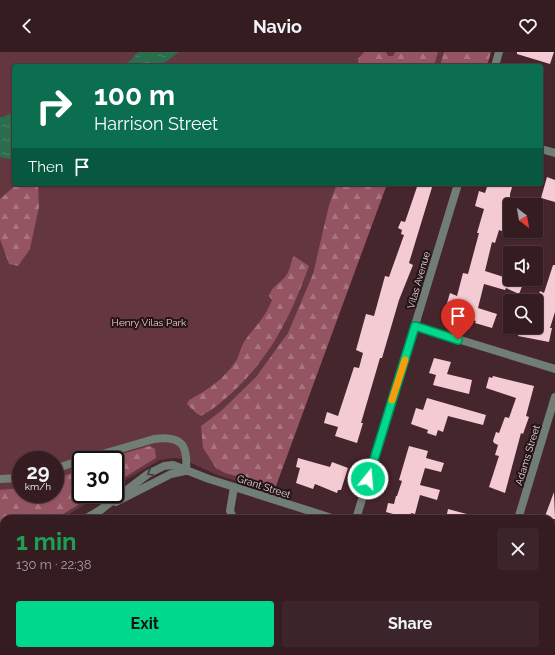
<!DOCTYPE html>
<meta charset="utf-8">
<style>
body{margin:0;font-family:Raleway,sans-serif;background:#3c252a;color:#f1f3f6;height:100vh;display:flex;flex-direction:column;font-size:15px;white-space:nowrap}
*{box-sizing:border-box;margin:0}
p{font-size:13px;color:#a9a1a5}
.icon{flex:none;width:22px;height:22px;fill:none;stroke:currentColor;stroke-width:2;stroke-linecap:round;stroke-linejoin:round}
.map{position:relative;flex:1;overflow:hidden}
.sheet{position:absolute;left:0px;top:463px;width:555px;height:140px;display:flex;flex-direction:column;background:#341c21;border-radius:12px 12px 0 0;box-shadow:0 1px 3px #0004,0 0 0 1px #4e3a3f}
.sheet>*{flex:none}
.banner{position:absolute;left:12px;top:12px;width:531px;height:122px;border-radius:4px;box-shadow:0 1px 3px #0004,0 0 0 1px #4e3a3f;background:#0b6e4f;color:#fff;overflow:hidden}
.needle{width:26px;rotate:149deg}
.fabs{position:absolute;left:503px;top:146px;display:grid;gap:8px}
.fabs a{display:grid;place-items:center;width:40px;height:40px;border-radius:4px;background:#341c21;box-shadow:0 1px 3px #0004,0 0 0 1px #4e3a3f;font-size:20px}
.speed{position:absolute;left:12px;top:399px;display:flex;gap:8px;font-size:20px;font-weight:700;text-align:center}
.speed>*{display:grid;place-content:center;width:52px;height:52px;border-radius:50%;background:#341c21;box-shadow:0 1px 3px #0004,0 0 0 1px #4e3a3f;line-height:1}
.speed small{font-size:10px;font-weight:400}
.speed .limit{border:2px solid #111;border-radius:6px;background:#fff;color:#111}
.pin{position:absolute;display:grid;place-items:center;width:34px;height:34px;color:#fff;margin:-41px -17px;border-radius:50% 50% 50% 0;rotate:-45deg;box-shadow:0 0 4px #0007}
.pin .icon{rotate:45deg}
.me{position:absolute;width:44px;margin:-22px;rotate:17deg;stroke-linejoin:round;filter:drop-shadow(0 0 3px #0008)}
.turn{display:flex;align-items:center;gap:14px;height:84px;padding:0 16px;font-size:18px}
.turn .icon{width:52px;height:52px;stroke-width:2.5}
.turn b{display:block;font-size:28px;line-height:34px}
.then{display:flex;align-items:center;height:38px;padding:0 16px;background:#0003;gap:8px;font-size:15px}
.round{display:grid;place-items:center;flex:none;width:42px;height:42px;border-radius:4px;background:#3c252a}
.head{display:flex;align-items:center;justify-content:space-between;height:68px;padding:0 16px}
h1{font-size:24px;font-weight:700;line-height:30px;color:#1e9e55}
.button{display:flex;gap:8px;margin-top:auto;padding:8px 16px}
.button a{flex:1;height:46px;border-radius:4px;background:#00d98c;color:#111;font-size:16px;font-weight:700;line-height:46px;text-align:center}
.button a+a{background:#3c252a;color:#f1f3f6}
header{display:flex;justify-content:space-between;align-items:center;height:52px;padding:0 16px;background:#341c21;font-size:18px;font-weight:700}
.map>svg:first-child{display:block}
.green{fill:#633640;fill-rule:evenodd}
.forest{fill:url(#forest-firs)}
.water{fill:url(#water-ripples)}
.building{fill:#f4cbd2}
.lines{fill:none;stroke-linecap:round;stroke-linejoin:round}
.street{stroke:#707e76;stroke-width:8}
.oneway{stroke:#3d3938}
.route-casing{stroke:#008d5b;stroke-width:10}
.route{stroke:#00d98c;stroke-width:7}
.slow{stroke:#f59e0b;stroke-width:7}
.labels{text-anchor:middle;stroke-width:4;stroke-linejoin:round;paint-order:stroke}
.street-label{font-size:10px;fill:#e9d5d8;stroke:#221417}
.park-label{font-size:10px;fill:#f3cbd1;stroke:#221417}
</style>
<header><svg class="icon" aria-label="back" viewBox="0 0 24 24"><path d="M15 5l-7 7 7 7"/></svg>Navio<svg class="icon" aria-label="heart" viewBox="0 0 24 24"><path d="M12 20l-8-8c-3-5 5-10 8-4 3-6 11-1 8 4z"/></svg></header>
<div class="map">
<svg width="555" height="603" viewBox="0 0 555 603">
<defs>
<pattern id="forest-firs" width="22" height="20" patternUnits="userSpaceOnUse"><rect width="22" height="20" fill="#945462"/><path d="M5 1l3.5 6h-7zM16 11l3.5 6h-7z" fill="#a8747f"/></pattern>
<pattern id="water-ripples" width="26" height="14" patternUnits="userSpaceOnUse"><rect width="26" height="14" fill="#2b6d4c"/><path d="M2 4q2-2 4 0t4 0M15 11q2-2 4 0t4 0" fill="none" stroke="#4a8165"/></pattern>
</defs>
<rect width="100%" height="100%" fill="#45262c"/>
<path class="green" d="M0 0H491L487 14H14V132H387L273 440 217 423 183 407 174 406 160 408 115 434V408H81V442H102L61 467H4V501L0 504ZM21 408H55V442H21Z"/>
<g class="forest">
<path d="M364 0H386L388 4H393L395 0H438L434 14H358V7Z"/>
<path d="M444 0H491L487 14H440Z"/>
<path d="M17 132H38L39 155 30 197 18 214 9 212 0 187V147Z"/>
<path d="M337 132H387L276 434 257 430 225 421 216 416 203 396 201 374 221 359 256 325 288 281 313 222 329 153Z"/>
<path d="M294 204 309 214C291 263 273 301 235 338 224 348 214 357 201 364L196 361 187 352 189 348C209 337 223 328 236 309 240 302 241 293 246 287 258 271 264 267 272 248L269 244C272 233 282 231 287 222 291 216 290 210 294 204Z"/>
<path d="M150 394 155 397 156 406 115 431V408H112L125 401Z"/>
<path d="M81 418V442H96L55 467H4V498L0 500V438L21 436V442H55V427Z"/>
</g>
<g class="water">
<path d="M138 0H179L160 14H122L132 7Z"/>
<path d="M9 62 14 63V108L0 105V65H3Z"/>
</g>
<g class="building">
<path d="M517 0H554L550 12 517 2Z"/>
<path d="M547 125 555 128V150L541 146Z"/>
<path d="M418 132H433L409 211 413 213 399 248 382 306H380L361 371H363L357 391 335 384 338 375 324 371 327 360 338 364 354 315 359 316 363 301 356 298 366 262 374 264 385 224 389 225 404 183 401 182 402 178 398 176 401 169 405 170Z"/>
<path d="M488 132H513L510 142V182L499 178 495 191 492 190 485 219 510 227H525L519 242 506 236 505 238 484 232 478 256 497 262 492 276 475 271 476 269 461 264 460 266 444 261 450 241 457 244 463 221 468 222 479 181H477L484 157 475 154 479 139 485 141Z"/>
<path d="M553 213H555V260L550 276H552L549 290 518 284 521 275H536V252L540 239 544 241Z"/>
<path d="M434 306 451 310 447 322 472 328 469 342 433 333 436 323 429 321Z"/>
<path d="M493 324 534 334 526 364 529 365 523 382 521 381 505 441 489 435 499 404 495 403 498 393 494 391 493 389 496 380 499 381 505 365 509 366 516 346 486 336 489 325 492 326Z"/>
<path d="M427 346 486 363 483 373 448 364 443 380 438 378 436 384 427 381 428 378 411 372 416 356 423 358Z"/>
<path d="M409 394 428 399 426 406 444 411 441 420 425 416 420 433 440 438 437 448 420 443 415 462 411 461 410 463 405 462 404 465 386 460 388 451 394 452 396 444H397L402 429 399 428Z"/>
<path d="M298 406 330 415 332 410 348 416 341 438H338L337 441 315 432 313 437 296 431 300 416 296 415Z"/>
<path d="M554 440 555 467H544Z"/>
<path d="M448 457 474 464V467H446Z"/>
</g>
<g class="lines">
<g class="street">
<path d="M495 14 499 0"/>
<path d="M541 97 555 101"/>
<path d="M415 274 555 317"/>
<path d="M82 408 154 387C182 383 188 393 186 419"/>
<path d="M55 417 81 408"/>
<path d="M0 427 21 426"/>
<path d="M116 450 171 422 185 419"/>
<path d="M99 459 148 422 164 414 173 413 209 427 335 467"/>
<path d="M85 467 102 457"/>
<path d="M234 467 230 459 234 435"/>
<path d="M356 467 458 132"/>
<path d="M518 467 555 345"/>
<path d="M0 518 4 516"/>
<path d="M551 534 555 535"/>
<path d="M69 599 71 603"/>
<path d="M170 599 179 603"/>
<path d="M312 599 315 603"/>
<path d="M106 603 118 599"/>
<path d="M235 603 242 599"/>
<path d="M476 603 478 599"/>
</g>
</g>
<defs><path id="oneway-chevron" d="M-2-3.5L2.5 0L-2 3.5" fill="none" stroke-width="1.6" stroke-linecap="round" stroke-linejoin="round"/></defs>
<use class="oneway" href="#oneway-chevron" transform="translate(150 421) rotate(149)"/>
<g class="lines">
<defs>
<path id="route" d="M368 427 415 274 458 288"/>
</defs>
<use href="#route" class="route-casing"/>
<use href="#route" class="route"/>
<path class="slow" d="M392 348 405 308"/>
</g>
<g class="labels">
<g class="street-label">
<text transform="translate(418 228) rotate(-74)" y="4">Vilas Avenue</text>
<text transform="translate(527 403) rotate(-73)" y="4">Adams Street</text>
<text transform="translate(264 434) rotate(18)" y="4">Grant Street</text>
</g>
<g class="park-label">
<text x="149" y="274">Henry Vilas Park</text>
</g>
</g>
</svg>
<div class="fabs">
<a><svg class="needle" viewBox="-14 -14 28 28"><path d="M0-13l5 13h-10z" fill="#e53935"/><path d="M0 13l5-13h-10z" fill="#a9a1a5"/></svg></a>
<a><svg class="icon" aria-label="sound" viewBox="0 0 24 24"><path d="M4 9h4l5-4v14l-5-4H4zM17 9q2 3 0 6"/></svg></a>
<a><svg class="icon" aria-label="search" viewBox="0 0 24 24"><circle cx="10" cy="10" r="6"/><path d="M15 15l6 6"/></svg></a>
</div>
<div class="speed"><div>29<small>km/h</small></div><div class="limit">30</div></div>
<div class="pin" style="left:458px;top:288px;background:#d93025"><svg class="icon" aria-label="arrive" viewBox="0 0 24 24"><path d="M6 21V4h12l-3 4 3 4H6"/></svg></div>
<svg class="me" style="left:368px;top:427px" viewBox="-20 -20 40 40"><circle r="17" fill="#00d98c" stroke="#fff" stroke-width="3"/><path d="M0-11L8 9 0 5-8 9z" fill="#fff"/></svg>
<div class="banner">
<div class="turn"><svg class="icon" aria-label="right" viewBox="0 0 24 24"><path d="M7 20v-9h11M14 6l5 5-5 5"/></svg><div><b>100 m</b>Harrison Street</div></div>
<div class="then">Then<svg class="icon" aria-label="arrive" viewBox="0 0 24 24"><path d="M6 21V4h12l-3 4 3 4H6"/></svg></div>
</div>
<section class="sheet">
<div class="head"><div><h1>1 min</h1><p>130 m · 22:38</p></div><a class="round"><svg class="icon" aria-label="close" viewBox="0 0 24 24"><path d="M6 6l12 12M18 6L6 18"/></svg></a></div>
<div class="button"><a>Exit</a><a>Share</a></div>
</section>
</div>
